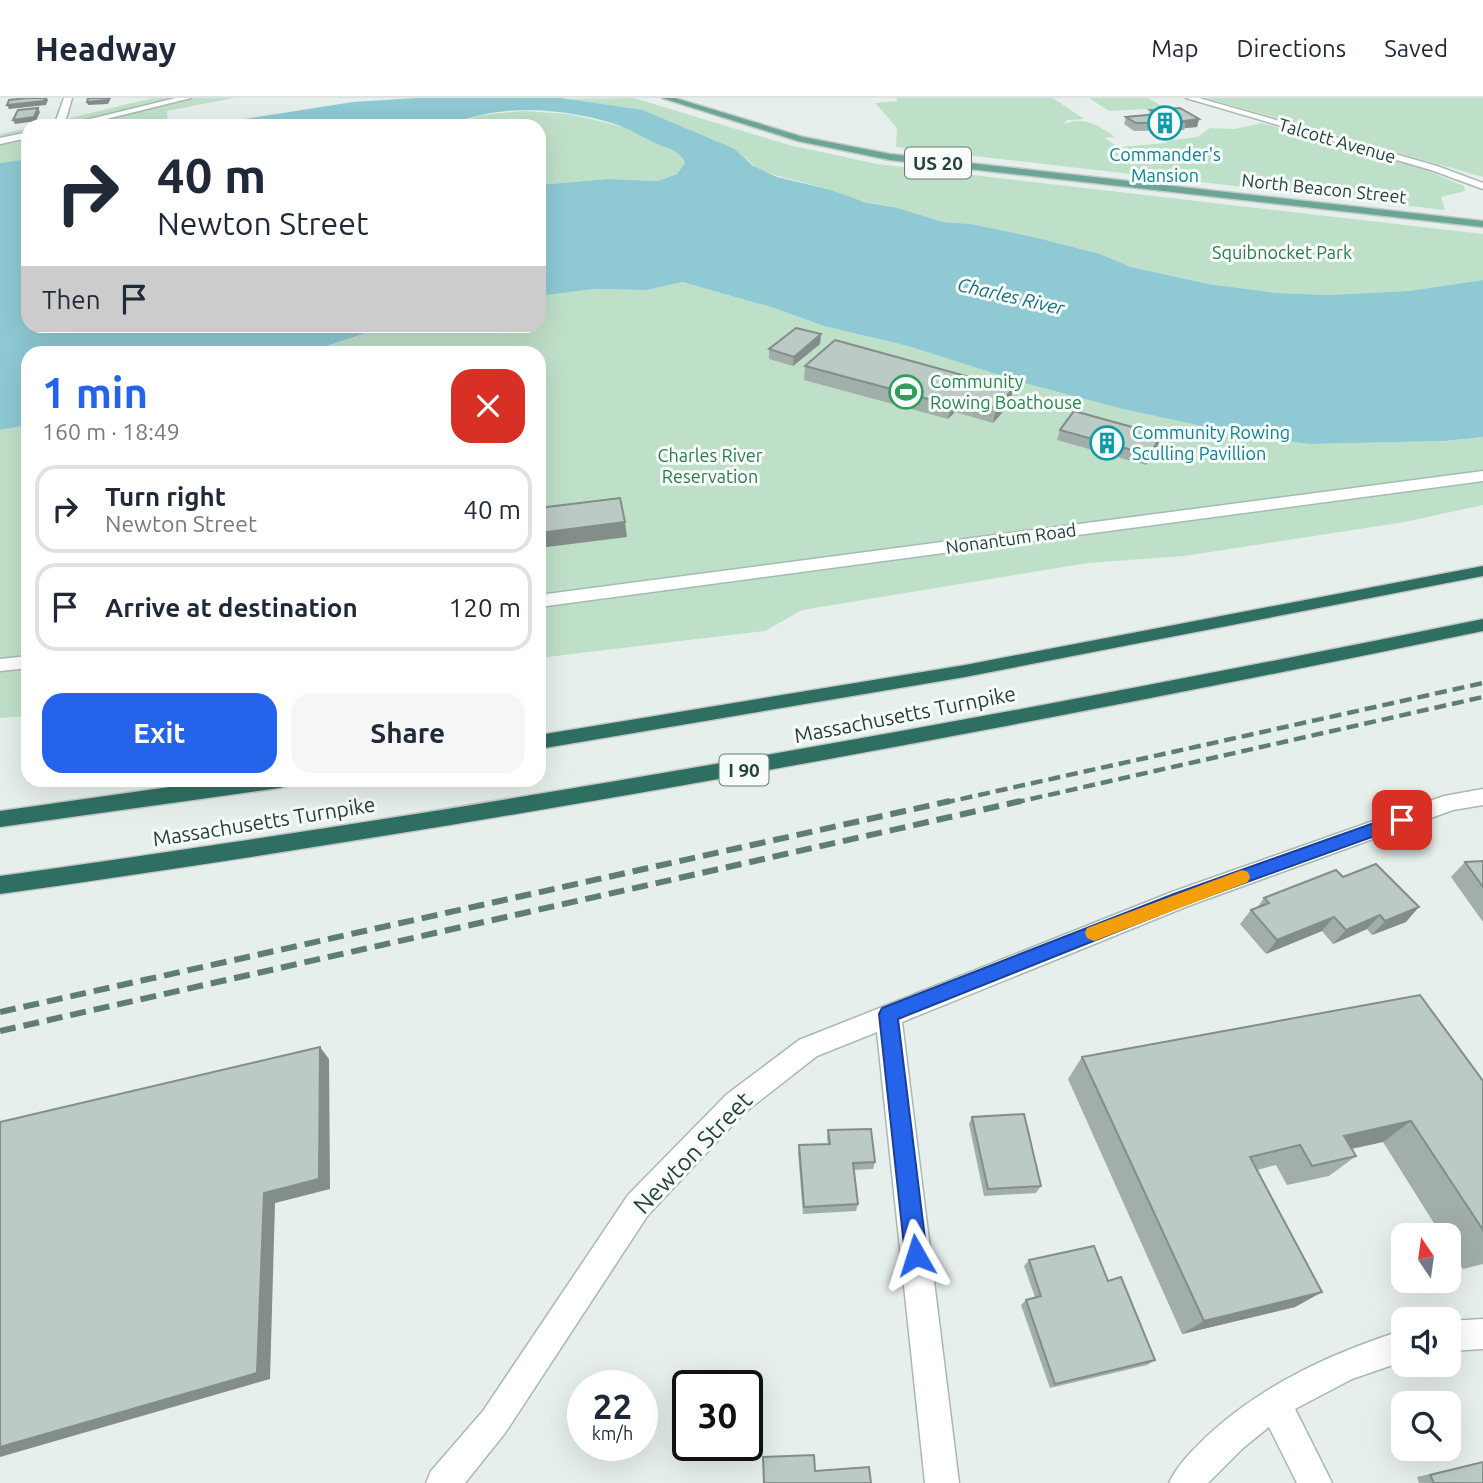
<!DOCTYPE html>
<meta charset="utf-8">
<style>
body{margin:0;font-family:Ubuntu,sans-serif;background:#f6f6f7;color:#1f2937;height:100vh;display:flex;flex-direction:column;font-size:26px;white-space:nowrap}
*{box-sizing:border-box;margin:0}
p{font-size:23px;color:#747a83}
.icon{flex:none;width:38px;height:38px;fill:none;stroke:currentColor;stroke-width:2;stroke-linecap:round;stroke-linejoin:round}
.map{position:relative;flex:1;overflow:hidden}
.sheet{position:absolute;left:21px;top:248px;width:525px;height:441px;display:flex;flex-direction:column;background:#fff;border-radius:21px;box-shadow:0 7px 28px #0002}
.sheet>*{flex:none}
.hud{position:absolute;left:21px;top:21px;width:525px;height:214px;border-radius:21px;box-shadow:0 7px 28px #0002;background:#fff;color:#1f2937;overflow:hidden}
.needle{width:46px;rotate:347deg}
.tools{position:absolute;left:1391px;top:1125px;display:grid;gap:14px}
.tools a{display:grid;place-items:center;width:70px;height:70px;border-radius:14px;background:#fff;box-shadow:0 7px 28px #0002;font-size:35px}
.speed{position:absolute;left:567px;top:1272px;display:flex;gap:14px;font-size:35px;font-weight:700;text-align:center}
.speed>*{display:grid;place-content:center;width:91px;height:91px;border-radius:50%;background:#fff;box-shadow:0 7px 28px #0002;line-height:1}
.speed small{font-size:18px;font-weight:400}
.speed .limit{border:4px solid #111;border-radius:10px;background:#fff;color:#111}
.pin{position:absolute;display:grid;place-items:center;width:60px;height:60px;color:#fff;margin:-30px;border-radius:14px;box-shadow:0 4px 10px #0006}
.me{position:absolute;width:77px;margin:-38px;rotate:354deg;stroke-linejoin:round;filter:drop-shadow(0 0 5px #0008)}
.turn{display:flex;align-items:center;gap:24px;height:147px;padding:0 21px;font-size:32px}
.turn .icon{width:91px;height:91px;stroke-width:2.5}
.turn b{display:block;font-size:49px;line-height:60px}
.then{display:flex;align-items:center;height:66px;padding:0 21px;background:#0003;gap:14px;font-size:26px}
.round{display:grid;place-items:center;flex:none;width:74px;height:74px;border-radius:21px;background:#f6f6f7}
.overview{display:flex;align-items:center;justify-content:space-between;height:119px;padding:0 21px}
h1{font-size:42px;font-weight:700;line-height:52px;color:#2563eb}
.primary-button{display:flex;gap:14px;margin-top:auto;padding:14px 21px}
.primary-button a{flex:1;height:80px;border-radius:21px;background:#2563eb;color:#fff;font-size:28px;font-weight:700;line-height:80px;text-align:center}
.primary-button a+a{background:#f6f6f7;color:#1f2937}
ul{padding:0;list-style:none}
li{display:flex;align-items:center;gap:21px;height:88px;margin:0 14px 10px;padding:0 7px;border:4px solid #e0e1e3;border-radius:21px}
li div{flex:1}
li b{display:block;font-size:26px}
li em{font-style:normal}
header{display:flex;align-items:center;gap:42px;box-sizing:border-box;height:98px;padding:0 35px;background:#fff;border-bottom:2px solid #e0e1e3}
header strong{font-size:33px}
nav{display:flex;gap:38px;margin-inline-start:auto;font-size:24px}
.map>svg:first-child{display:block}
.green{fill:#bfe0c8}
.water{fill:#8ec9d4}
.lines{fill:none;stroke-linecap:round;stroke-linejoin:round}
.minor-casing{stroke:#a8b8b2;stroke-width:3}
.tertiary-casing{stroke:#a8b8b2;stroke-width:3}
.secondary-casing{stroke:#a4bbb3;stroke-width:3}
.primary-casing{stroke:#c2cac8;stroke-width:3}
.motorway-casing{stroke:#c2cac8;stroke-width:3}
.minor{fill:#fff;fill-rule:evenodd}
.tertiary{fill:#fff;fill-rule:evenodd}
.secondary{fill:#fff;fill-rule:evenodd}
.primary{fill:#6aa596;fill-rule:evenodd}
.motorway{fill:#2f6f62;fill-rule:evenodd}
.rail-far1{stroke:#5f7d75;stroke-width:4.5;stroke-dasharray:12 6;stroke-linecap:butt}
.rail{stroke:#5f7d75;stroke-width:6;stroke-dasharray:16 8;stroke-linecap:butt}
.wall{fill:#a1aea9}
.shaded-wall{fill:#838d89}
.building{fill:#bbcac4;stroke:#838d89;stroke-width:2}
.route{fill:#2563eb;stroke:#184099;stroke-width:2}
.slow{fill:#f59e0b}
.labels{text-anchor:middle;stroke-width:6;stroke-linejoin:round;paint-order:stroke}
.far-street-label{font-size:18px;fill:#24423a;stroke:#f7fbf9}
.far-culture-label{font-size:18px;fill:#0d838f;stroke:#f7fbf9}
.far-park-label{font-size:18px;fill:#2d7a4b;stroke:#f7fbf9}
.far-leisure-label{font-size:18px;fill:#27864d;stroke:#f7fbf9;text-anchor:start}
.shield{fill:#f7fbf9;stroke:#637a73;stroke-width:2}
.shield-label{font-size:19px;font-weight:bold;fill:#24423a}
.far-water-label{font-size:19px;font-style:italic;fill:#1c6f80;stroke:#f7fbf9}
.street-label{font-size:21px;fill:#24423a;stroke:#f7fbf9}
.near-street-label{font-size:24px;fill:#24423a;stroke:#f7fbf9}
</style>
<header>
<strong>Headway</strong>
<nav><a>Map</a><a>Directions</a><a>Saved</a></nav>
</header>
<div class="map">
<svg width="1483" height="1385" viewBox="0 0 1483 1385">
<rect width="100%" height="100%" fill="#e6efeb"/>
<g class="green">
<path d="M153 0H234L167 13 168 28H37Z"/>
<path d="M634 0 789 47 877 66 1483 136V182L1408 193 1327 197 1277 195 1208 186 1131 169 1100 156 1038 140 971 126 943 124 898 110 851 101 831 92 760 73 735 51 643 12 567 1Z"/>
<path d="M896 0H1053L1084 21 1067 22 1064 26C1084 18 1098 27 1115 39L1105 40 1118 49 1168 45 1165 43 1197 39 1210 30 1235 31 1262 25 1421 70 1464 88 1465 93 1441 99 1445 112 896 49 897 30 875 5 898 3Z"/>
<path d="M1089 0H1148L1165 10 1109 13Z"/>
<path d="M1206 0H1483V79Z"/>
<path d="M524 13 568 16 603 24 624 29 681 56 686 65 677 76 658 83 608 81 539 87V28H449L481 17Z"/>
<path d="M28 30V61L0 65V36Z"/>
<path d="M681 184 774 210 824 228 908 248 1020 284 1123 311 1238 336 1309 346 1445 343 1483 339V407L1405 424 1184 458 1088 465 802 512 765 533 539 560V256H306L388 228H539V198L594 191 647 192Z"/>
<path d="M28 327V618L0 620V332Z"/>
</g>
<g class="water">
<path d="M416 0H561L643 12 735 51 753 68 777 79 831 92 864 104 898 110 943 124 971 126 1038 140 1100 156 1131 169 1208 186 1277 195 1327 197 1408 193 1483 182V339L1445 343 1309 346 1238 336 1123 311 1020 284 908 248 824 228 774 210 682 184 647 192 594 191 539 198V87L608 81 658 83 677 76 685 65C682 53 666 50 655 45 644 40 633 33 621 28 570 11 499 3 449 28H200L353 4Z"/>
<path d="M28 61V228H388L306 255 28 256V327L0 332V65Z"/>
</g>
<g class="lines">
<defs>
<g id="minor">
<path d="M64 0H72L64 28H54Z"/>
<path d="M1186 0H1199L1437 68 1483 85V91L1431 72Z"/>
<path d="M1483 691V707L1453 712 1188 808 902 924 959 1385H925L877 934 817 958 744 1015 648 1117 505 1335 465 1385H426L431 1373 483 1313 628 1097 726 997 799 942 1172 794 1444 698Z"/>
<path d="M1483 1221V1251L1449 1253V1223Z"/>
<path d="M1404 1232V1263L1352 1281 1295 1311 1332 1385H1297L1269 1329 1243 1350 1208 1385H1169C1177 1367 1192 1353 1206 1339 1262 1287 1331 1255 1404 1232Z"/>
</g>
<g id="tertiary">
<path d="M176 0H191L78 28H61Z"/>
<path d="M28 34V40L0 46V40Z"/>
</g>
<g id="secondary">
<path d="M1483 373V383L539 509V497Z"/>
<path d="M28 558V570L0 573V561Z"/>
</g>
<path id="primary" d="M662 0H675L803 39 890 56 1483 123V129L890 62 798 43Z"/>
<g id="motorway">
<path d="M1483 468V478L965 579 539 651V637L965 567Z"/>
<path d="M1483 521V533C991 635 498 726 0 796V778C497 709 991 621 1483 521Z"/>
<path d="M219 682H290L287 688 280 690 0 729V713Z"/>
</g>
</defs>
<use href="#minor" class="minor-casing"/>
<use href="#tertiary" class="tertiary-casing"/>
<use href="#secondary" class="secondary-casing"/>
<use href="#primary" class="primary-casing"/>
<use href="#motorway" class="motorway-casing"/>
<use href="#minor" class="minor"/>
<use href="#tertiary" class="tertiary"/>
<use href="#secondary" class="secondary"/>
<use href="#primary" class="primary"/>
<use href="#motorway" class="motorway"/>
<g class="rail-far1">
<path d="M943 705 1483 585"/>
<path d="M1013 705 1483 599"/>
</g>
<g class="rail">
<path d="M0 914 950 703"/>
<path d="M0 933 1021 703"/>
</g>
</g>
<g class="wall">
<path d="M1150 12 1199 21 1197 29 1185 30 1184 32 1134 33 1124 26 1126 19 1149 17Z"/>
<path d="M821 236 820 246 793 268 769 261V251Z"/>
<path d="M805 268 1010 306 993 325 955 314 948 321 804 282Z"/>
<path d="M1060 332 1161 337 1158 347 1146 367 1057 342Z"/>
<path d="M1483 763V824L1451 779 1465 764Z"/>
<path d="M1343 779 1406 824 1372 837 1367 831 1333 846 1322 833 1266 856 1240 826 1251 812 1257 810 1264 800Z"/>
<path d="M1082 959 1483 983V1166L1463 1171 1449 1149V1138H1442L1383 1044 1351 1051 1356 1058 1329 1078 1287 1087 1276 1067 1257 1072 1322 1194 1295 1209 1182 1236 1068 981Z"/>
<path d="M972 1019 1041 1088 1036 1095 984 1098 969 1026Z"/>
<path d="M828 1032 875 1064 873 1071 854 1072 858 1106 856 1113 803 1116 798 1054 799 1047 828 1046 827 1040Z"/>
<path d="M1029 1162 1108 1183 1155 1262 1147 1267 1050 1290 1021 1207 1026 1202 1035 1199 1024 1168Z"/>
<path d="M1483 1364V1385H1419L1417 1379Z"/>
</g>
<g class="shaded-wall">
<path d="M46 0H47L48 2 46 7 9 11 7 7Z"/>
<path d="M108 0H111L108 6 88 7 87 4Z"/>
<path d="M38 10 40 14 36 23 15 26 13 22Z"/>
<path d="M1199 21 1197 29 1185 30 1186 24 1184 23Z"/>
<path d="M821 236 820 246 793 268 794 259Z"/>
<path d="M1013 291 1010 306 993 325 996 310Z"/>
<path d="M958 299 955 314 948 321 951 307Z"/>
<path d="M1161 337 1158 347 1146 367 1150 357Z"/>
<path d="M625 424 627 439 539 450V435Z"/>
<path d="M1419 809 1406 824 1372 837 1385 823Z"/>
<path d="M1380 817 1367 831 1333 846 1346 832Z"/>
<path d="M1334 819 1322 833 1266 856 1277 842Z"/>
<path d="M320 949 329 961 330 1091 275 1105 270 1281 0 1359V1349L264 1095Z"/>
<path d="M1411 1023 1383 1044 1318 1058 1344 1038Z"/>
<path d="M1322 1194 1295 1209 1182 1236 1204 1223Z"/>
</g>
<g class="building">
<path d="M28 0H46L44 3 7 7 9 2Z"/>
<path d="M88 0H108L107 2 87 4Z"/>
<path d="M38 10 34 19 13 22 18 12Z"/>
<path d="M1180 10 1199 21 1184 23 1186 24 1136 25 1126 19 1157 16 1150 12Z"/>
<path d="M796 230 821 236 794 259 769 251Z"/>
<path d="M835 242 1013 291 996 310 958 299 951 307 805 268Z"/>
<path d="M1074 313 1161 337 1150 357 1060 332Z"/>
<path d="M620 400 625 424 539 435V410Z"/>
<path d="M1483 763V789L1465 764Z"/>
<path d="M1376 766 1419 809 1385 823 1380 817 1346 832 1334 819 1277 842 1251 812 1269 805 1264 800 1336 772 1343 779Z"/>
<path d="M1420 897 1483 983V1132L1411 1023 1344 1038 1356 1058 1312 1068 1300 1047 1250 1059 1322 1194 1204 1223 1082 959Z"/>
<path d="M320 949 319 1081 264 1095 257 1275 0 1349V1024Z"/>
<path d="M1024 1016 1041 1088 988 1091 972 1019Z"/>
<path d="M871 1031 875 1064 853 1065 858 1106 804 1109 799 1047 830 1046 828 1032Z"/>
<path d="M1094 1148 1108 1183 1121 1179 1155 1262 1055 1286 1026 1202 1041 1198 1029 1162Z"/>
<path d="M814 1357 815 1373 869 1369 871 1385H764L763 1359Z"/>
<path d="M1483 1364V1385H1434L1430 1377Z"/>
</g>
<path class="route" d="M1402 715 1408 717 1410 722 1408 726 1186 806 898 921 927 1157 924 1165 916 1168 908 1165 905 1157 879 916 882 910 1174 796Z"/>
<path class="slow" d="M1242 772 1248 774 1250 779 1248 784 1094 843 1087 840 1085 835 1087 830Z"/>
<defs>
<symbol id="building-ring" viewBox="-11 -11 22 22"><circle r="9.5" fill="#f7fbf9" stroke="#0f9aa8" stroke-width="1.5"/><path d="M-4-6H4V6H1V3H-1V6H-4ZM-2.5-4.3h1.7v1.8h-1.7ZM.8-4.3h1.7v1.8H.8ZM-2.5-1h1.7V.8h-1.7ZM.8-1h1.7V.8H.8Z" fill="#0f9aa8"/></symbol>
<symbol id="stadium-ring" viewBox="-11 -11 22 22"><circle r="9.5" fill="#f7fbf9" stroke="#2e9e5b" stroke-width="1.5"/><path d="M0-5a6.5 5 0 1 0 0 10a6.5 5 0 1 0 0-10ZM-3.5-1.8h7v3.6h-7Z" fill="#2e9e5b"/></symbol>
</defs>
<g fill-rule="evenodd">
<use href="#building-ring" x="1146" y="6" width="38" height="38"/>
<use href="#stadium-ring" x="887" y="275" width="38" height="38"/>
<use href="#building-ring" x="1088" y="326" width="38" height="38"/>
</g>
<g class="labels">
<g class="far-street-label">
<text transform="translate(1337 43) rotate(16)" y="6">Talcott Avenue</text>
<text transform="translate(1324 91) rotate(6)" y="6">North Beacon Street</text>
<text transform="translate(1011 441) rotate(-8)" y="6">Nonantum Road</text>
</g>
<g class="far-culture-label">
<text x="1165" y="63">Commander's<tspan x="1165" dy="21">Mansion</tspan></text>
<text x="1132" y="341" text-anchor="start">Community Rowing<tspan x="1132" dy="21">Sculling Pavillion</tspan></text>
</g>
<g class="far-park-label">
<text x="1282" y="161">Squibnocket Park</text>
<text x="710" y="364">Charles River<tspan x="710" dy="21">Reservation</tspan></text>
</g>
<g class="far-leisure-label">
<text x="930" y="290">Community<tspan x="930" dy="21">Rowing Boathouse</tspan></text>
</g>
<g class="shield">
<rect x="905" y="49.5" width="66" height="31" rx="5"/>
<rect x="719.5" y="656.5" width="49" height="31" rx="5"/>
</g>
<g class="shield-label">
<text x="938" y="72">US 20</text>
<text x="744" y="679">I 90</text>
</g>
<g class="far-water-label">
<text transform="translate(1011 198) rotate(13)" y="7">Charles River</text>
</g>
<g class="street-label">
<text transform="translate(905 617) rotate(-11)" y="7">Massachusetts Turnpike</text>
<text transform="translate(264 724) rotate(-9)" y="7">Massachusetts Turnpike</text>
</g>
<g class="near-street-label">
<text transform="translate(693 1055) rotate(-46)" y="8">Newton Street</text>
</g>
</g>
</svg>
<div class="tools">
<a><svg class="needle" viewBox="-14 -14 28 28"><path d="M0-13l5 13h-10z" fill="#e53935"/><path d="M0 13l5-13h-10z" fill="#747a83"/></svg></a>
<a><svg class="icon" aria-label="sound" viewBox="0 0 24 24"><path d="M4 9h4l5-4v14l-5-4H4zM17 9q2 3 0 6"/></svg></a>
<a><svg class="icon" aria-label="search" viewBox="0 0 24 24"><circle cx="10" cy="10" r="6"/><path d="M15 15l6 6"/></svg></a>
</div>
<div class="speed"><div>22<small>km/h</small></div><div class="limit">30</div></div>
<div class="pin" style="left:1402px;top:722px;background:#d93025"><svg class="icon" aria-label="arrive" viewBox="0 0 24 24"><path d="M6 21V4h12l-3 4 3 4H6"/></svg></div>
<svg class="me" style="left:916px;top:1157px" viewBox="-20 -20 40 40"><path d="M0-17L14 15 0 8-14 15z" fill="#2563eb" stroke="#fff" stroke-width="4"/></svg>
<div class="hud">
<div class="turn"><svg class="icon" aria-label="right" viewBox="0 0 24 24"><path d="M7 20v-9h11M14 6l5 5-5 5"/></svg><div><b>40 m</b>Newton Street</div></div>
<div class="then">Then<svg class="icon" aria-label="arrive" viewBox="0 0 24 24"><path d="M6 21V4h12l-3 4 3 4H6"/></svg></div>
</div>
<section class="sheet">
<div class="overview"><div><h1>1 min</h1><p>160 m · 18:49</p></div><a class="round" style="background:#d93025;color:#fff"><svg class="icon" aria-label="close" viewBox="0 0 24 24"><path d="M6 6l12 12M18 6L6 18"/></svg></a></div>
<ul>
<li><svg class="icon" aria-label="right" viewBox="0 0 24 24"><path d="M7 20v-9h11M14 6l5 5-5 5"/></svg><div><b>Turn right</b><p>Newton Street</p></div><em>40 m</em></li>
<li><svg class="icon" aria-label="arrive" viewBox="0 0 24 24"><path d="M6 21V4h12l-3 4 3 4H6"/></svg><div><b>Arrive at destination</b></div><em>120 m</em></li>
</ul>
<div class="primary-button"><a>Exit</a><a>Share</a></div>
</section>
</div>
